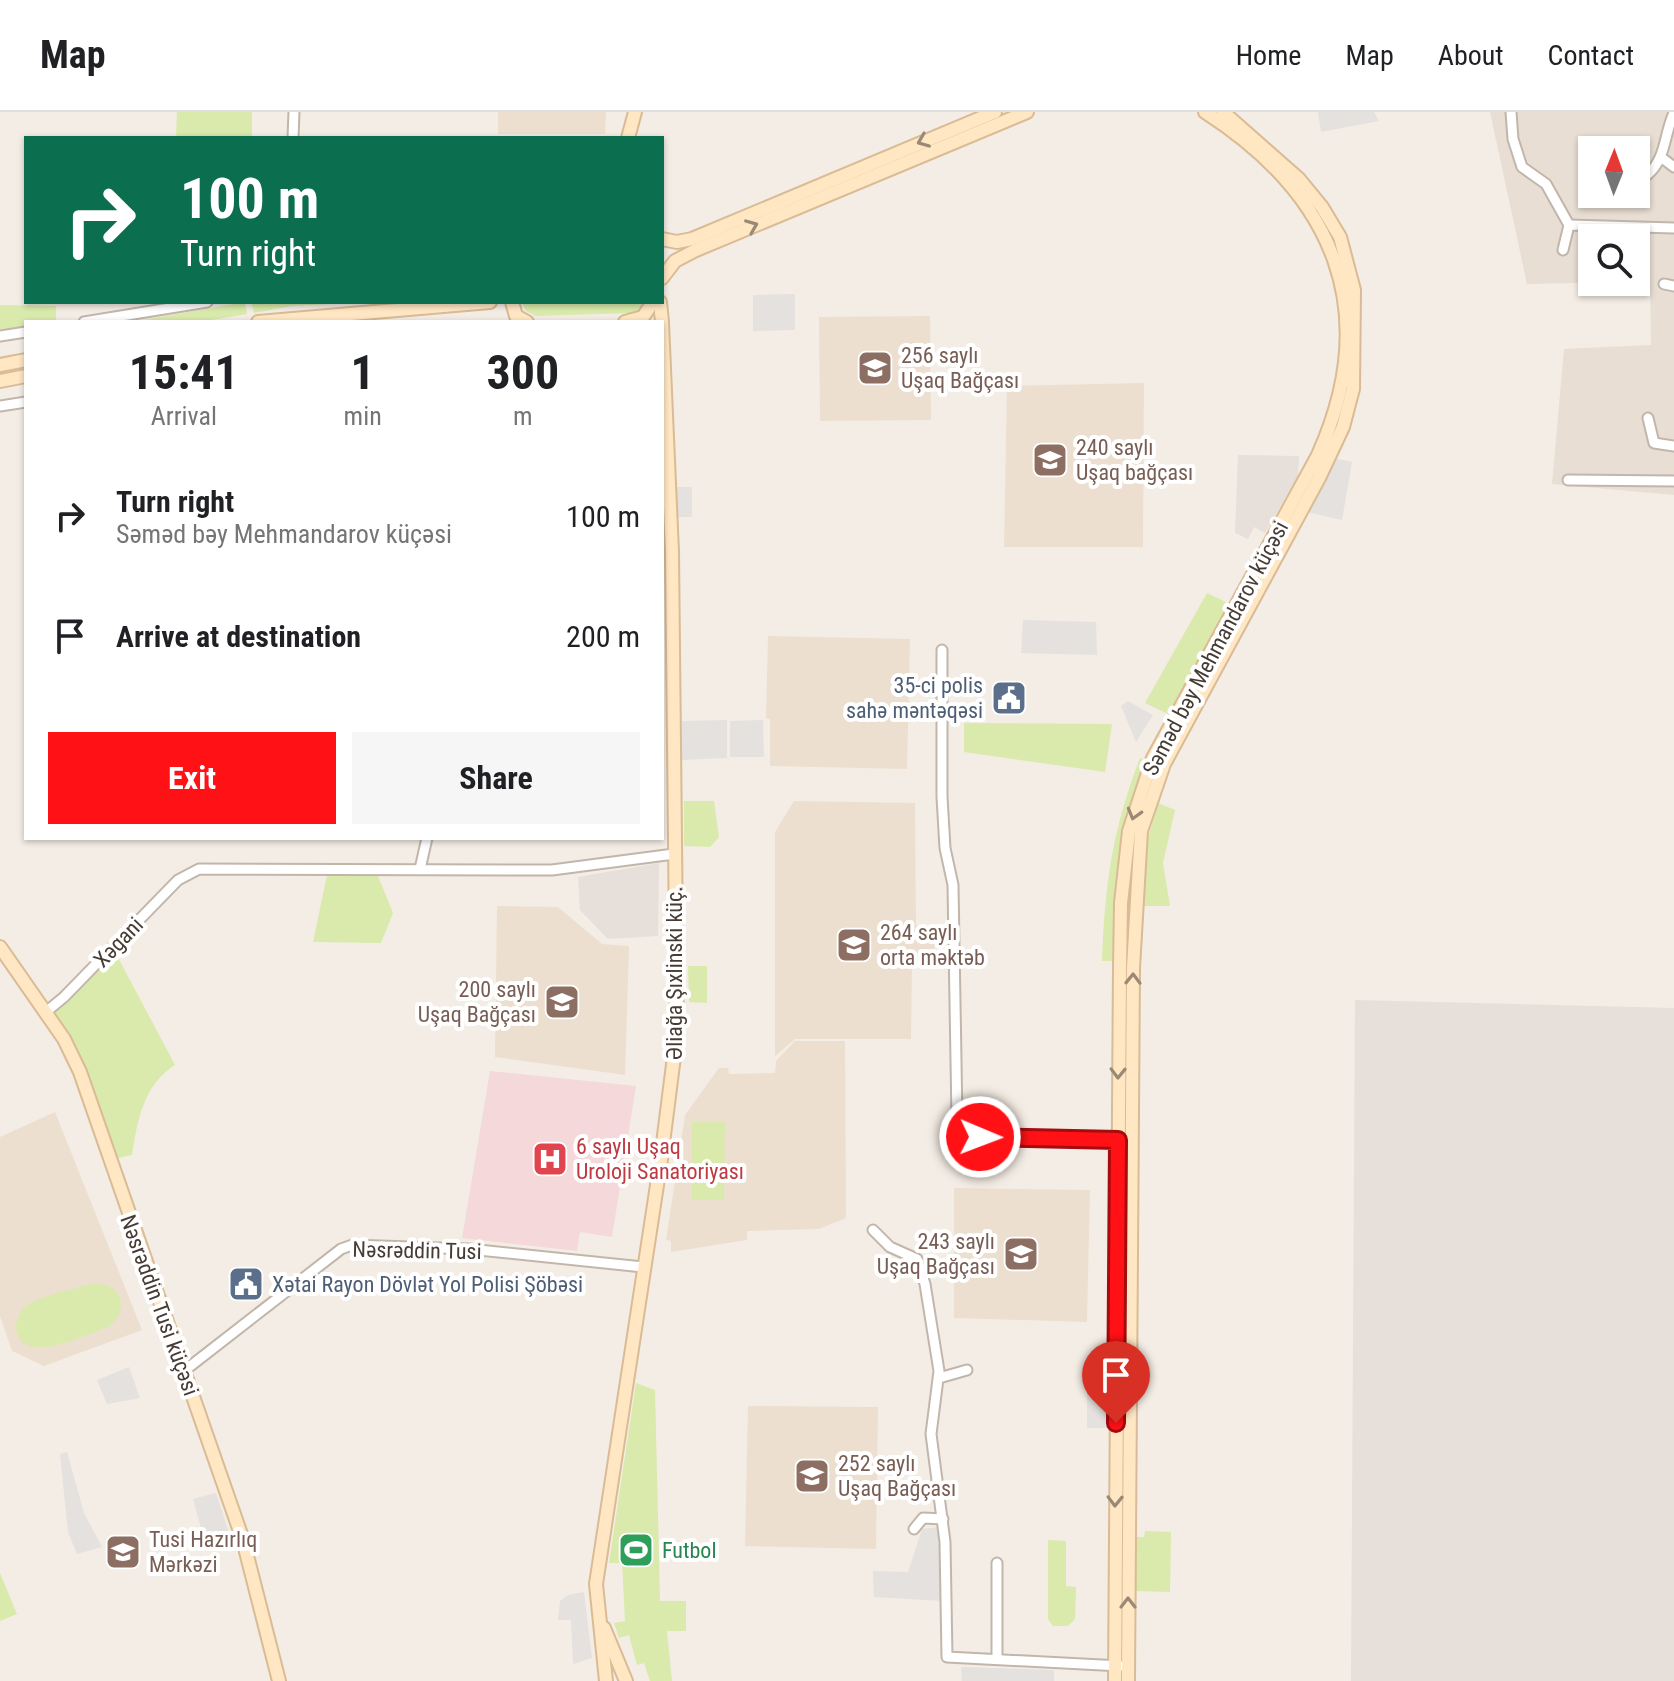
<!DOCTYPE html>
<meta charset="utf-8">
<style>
body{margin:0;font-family:"Roboto Condensed",sans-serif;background:#f6f6f6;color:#202124;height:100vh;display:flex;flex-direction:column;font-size:30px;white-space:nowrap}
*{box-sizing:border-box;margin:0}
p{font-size:26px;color:#757577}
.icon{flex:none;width:44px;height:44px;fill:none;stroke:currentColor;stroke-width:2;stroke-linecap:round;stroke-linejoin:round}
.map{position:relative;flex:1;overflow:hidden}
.drawer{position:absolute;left:24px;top:208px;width:640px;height:520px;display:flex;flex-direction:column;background:#fff;border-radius:0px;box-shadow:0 2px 6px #0004}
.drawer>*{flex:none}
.banner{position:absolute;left:24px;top:24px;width:640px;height:168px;border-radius:0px;box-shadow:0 2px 6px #0004;background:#0b6e4f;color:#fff;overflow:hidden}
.needle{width:52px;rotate:1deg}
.fabs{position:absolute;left:1578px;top:24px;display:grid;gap:16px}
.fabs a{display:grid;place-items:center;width:72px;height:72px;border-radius:0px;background:#fff;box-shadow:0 2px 6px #0004;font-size:40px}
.pin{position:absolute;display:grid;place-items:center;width:68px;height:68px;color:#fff;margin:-82px -34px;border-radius:50% 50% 50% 0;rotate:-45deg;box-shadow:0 0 8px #0007}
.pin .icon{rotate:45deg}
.me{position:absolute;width:88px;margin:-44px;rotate:91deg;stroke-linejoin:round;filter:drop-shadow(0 0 6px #0008)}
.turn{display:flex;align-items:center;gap:28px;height:168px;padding:0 24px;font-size:36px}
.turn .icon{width:104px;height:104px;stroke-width:2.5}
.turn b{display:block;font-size:56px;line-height:68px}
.eta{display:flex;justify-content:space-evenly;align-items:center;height:136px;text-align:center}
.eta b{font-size:48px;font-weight:700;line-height:56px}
.cta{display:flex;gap:16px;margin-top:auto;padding:16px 24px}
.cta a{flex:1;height:92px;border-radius:0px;background:#ff1116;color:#fff;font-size:32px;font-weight:700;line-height:92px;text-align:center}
.cta a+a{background:#f6f6f6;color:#202124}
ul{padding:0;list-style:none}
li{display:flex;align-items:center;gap:24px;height:120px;padding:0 24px}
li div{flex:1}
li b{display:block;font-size:30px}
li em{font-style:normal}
header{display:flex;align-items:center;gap:48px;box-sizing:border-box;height:112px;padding:0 40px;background:#fff;border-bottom:2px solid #e0e0e0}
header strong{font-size:38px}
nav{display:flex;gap:44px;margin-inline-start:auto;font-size:28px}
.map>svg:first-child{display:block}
.residential{fill:#e8ded3;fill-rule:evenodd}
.industrial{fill:#e6dfda}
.education{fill:#eddfcf}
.medical{fill:#f5d8d9}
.green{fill:#d9eaac}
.parking{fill:#e4e1de}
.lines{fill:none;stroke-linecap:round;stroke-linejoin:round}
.minor-casing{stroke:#c2b6ab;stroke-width:13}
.secondary-casing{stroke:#d9bb95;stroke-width:16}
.minor{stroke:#fff;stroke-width:9}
.secondary{stroke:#ffe7c4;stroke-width:12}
.oneway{stroke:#998975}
.route-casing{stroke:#a60b0e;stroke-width:20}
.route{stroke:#ff1116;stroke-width:14}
.labels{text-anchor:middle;stroke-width:8;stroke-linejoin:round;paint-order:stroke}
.education-label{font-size:22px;fill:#785e54;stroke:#fff;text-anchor:start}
.street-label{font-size:22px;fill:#463c35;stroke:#fff}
.service-label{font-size:22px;fill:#4e5e75;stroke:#fff;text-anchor:end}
.health-label{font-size:22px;fill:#be3a42;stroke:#fff;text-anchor:start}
.leisure-label{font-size:22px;fill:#27864d;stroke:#fff;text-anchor:start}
</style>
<header>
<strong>Map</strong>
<nav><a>Home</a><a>Map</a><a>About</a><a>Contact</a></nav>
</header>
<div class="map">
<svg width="1674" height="1569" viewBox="0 0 1674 1569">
<rect width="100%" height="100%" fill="#f4ede5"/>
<path class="residential" d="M1490 0H1674V383L1552 372 1564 237 1651 233 1650 170H1636V126H1592V170H1623L1527 172ZM1592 38H1636V82H1592Z"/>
<g class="industrial">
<path d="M1238 343 1299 344 1298 364 1265 421 1254 415 1248 427 1235 421Z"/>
<path d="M659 751 658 824 608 827 580 798 578 765Z"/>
<path d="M1355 888 1674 896V1569H1351Z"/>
</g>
<g class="education">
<path d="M498 0H606L605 22H498Z"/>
<path d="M930 204 931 308 820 309 819 205Z"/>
<path d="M1144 271 1143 435H1004L1007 274Z"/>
<path d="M768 524 910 527 907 657 770 654V607L766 606Z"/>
<path d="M794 689 915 691 916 813H935L934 852 912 853 911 927H795L775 944V720Z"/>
<path d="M497 794 558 795 602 832 629 834 625 963 495 945Z"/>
<path d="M795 929H845L846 1106 819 1117 747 1119V1128L671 1140V1129L666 1128 685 1003 719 956H728L729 962 775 961 776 949Z"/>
<path d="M55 1000 142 1218 44 1254 12 1239 0 1204V1025Z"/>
<path d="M954 1076 1090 1078 1087 1210 954 1206Z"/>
<path d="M748 1294 878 1295 876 1437 745 1434Z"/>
</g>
<path class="medical" d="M490 959 636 974 612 1125 580 1120 577 1139 462 1126Z"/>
<g class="green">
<path d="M177 0H252V26H176Z"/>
<path d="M245 190 247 202 199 210H131Z"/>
<path d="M251 190H369L292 194 254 201Z"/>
<path d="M522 190H647L643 197 633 201 536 204 526 199Z"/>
<path d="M0 193 56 194V208L26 210V214L0 218Z"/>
<path d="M1207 481 1230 492 1168 602 1145 591Z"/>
<path d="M964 611 1112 612 1105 660 964 640Z"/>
<path d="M1140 646 1146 649 1120 728 1114 849H1102C1105 771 1112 719 1140 646Z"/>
<path d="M684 689H714L719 725 710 735 684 734Z"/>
<path d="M1158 691 1175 698 1163 751 1170 794H1142L1147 730Z"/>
<path d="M327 763 378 764 393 801 381 831 313 830Z"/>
<path d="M113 836 175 953C144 972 137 1009 132 1043L109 1048 92 996 47 899Z"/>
<path d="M688 854H707V891L689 890Z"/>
<path d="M692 1010H725L724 1088H692Z"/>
<path d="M93 1171C122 1170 131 1198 108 1215 87 1222 19 1257 16 1215 16 1207 21 1197 27 1193 45 1182 73 1178 93 1171Z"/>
<path d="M636 1271 655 1278 660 1489H686V1519H667L672 1569H650L644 1551 637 1553 629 1523 619 1526 614 1511 625 1509 622 1451H609Z"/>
<path d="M1145 1419 1171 1420 1170 1480 1135 1479V1425H1144Z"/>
<path d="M1048 1428 1066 1429V1474L1076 1475 1075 1507 1068 1514H1053L1048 1507Z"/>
<path d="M0 1461 17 1502 0 1509Z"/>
</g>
<g class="parking">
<path d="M1318 0H1374L1379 9 1321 20Z"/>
<path d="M795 182V218L753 219V183Z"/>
<path d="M1334 346 1352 350 1342 408 1306 400Z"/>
<path d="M676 375H692V405H677Z"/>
<path d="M1023 508 1096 510 1097 543 1021 541Z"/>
<path d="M1128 589 1153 603 1136 630 1121 594Z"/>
<path d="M727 608V646L682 648V609Z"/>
<path d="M763 608 764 645H730V609Z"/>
<rect x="1087" y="1248" width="23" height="68"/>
<path d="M129 1255 140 1286 107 1292 97 1268Z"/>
<path d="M67 1340 84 1401 102 1435 77 1442 68 1420 60 1342Z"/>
<path d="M216 1381 230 1424 205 1431 193 1387Z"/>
<path d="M939 1415 943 1489 874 1485 873 1459 908 1460 922 1417Z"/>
<path d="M584 1480 592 1546 573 1552 571 1508H558L560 1489 568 1483Z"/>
<path d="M961 1555 1054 1558V1569H962Z"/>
</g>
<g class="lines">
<defs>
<g id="minor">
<path d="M1511 0 1513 27 1522 55 1546 72 1569 113"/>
<path d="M293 26 294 0"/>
<path d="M1662 46 1674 55"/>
<path d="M1647 63C1666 47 1664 24 1673 3"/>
<path d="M1563 138 1569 113 1674 116"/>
<path d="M1664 172 1674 174"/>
<path d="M84 210 207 190"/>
<path d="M0 224 26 220"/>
<path d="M0 294 26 290"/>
<path d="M1648 306 1654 331 1674 334"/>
<path d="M1568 368 1674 369"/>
<path d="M942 538V685L945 736 953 773 957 1007 974 1024 1118 1028"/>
<path d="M420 757 427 726"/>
<path d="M47 899 64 885 178 768 199 757 552 758 674 742"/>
<path d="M873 1118 890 1135 917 1147 925 1172 939 1259 931 1322 945 1430 947 1545 1121 1554"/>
<path d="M184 1259 341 1137 352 1133 469 1137 643 1155"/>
<path d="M939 1266 967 1258"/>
<path d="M914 1417 923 1406 943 1407"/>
<path d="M997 1451V1547"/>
</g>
<g id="secondary">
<path d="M628 26 635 0"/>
<path d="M662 127 677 130 692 127 995 0"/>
<path d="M662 166 675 149 696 138 1027 0"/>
<path d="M512 190 516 204 527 210"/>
<path d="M660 190 662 210"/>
<path d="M258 210 490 190"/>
<path d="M625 210 643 205 653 190"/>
<path d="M0 253 26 248"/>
<path d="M0 269 26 264"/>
<path d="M0 835 64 927 80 960 243 1428 279 1569"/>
<path d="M604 1516 626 1569"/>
<path d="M606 1569 596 1472 661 1047 677 921 672 440 662 211"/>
<path d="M1115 1569 1120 856 1121 791 1129 719 1153 646 1318 343C1383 199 1334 83 1205 0"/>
<path d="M1128 1569 1133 856 1141 719 1164 652 1319 366 1343 315 1353 277 1354 178 1340 125 1322 95 1299 67 1223 0"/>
</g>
</defs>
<use href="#minor" class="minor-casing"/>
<use href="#secondary" class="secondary-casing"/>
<use href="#minor" class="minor"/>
<use href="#secondary" class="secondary"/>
</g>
<defs><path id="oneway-chevron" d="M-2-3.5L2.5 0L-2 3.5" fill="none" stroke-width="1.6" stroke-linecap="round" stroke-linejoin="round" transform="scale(2)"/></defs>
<g class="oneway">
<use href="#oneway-chevron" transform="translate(923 29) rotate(158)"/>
<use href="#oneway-chevron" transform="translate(752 114) rotate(-22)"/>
<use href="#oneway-chevron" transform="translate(1134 702) rotate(106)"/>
<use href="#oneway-chevron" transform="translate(1133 867) rotate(-89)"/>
<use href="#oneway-chevron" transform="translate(1118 961) rotate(91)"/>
<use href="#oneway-chevron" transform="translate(1115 1389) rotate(91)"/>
<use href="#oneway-chevron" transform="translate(1128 1491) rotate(-90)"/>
</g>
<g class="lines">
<defs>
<path id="route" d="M980 1025 1118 1028 1116 1311"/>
</defs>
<use href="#route" class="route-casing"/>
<use href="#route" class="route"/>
</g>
<defs>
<symbol id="school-square" viewBox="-11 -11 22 22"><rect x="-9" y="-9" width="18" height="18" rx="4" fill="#8d6e63" stroke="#fff"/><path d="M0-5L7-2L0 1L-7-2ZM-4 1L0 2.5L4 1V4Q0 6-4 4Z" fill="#fff"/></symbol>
<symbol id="civic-square" viewBox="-11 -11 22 22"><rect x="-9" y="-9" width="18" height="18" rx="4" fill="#5c6f8a" stroke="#fff"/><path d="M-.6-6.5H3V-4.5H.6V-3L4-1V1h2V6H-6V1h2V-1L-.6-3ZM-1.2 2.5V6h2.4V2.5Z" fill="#fff"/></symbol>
<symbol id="hospital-square" viewBox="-11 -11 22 22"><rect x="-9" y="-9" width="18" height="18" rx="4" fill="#e0444e" stroke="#fff"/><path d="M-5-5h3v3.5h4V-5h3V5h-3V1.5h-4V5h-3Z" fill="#fff"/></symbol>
<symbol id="stadium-square" viewBox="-11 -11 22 22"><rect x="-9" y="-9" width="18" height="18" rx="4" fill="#2e9e5b" stroke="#fff"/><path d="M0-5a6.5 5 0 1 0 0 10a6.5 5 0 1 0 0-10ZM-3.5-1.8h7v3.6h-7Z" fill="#fff"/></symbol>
<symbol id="university-square" viewBox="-11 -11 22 22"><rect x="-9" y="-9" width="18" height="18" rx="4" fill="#8d6e63" stroke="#fff"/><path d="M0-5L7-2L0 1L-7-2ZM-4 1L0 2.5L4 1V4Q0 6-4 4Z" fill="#fff"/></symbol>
</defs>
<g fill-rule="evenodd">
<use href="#school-square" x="855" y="236" width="40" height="40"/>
<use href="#school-square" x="1030" y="328" width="40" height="40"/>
<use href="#civic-square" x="989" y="566" width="40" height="40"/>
<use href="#school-square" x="834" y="813" width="40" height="40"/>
<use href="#school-square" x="542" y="870" width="40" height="40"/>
<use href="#hospital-square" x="530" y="1027" width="40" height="40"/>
<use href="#school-square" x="1001" y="1122" width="40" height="40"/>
<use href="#civic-square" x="226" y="1152" width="40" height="40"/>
<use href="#school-square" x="792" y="1344" width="40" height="40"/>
<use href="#stadium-square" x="616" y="1418" width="40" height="40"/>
<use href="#university-square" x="103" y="1420" width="40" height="40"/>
</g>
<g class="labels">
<g class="education-label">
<text x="901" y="251">256 saylı<tspan x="901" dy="25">Uşaq Bağçası</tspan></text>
<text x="1076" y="343">240 saylı<tspan x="1076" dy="25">Uşaq bağçası</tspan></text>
<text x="880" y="828">264 saylı<tspan x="880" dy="25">orta məktəb</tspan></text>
<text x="536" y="885" text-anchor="end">200 saylı<tspan x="536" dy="25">Uşaq Bağçası</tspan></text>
<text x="995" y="1137" text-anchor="end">243 saylı<tspan x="995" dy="25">Uşaq Bağçası</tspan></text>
<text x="838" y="1359">252 saylı<tspan x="838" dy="25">Uşaq Bağçası</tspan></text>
<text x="149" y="1435">Tusi Hazırlıq<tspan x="149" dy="25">Mərkəzi</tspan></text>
</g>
<g class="street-label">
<text transform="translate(1215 536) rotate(-62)" y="8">Səməd bəy Mehmandarov küçəsi</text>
<text transform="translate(118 830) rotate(-46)" y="8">Xəgani</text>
<text transform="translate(674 861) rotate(-90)" y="8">Əliağa Şıxlinski küç.</text>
<text transform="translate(417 1138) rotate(1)" y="8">Nəsrəddin Tusi</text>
<text transform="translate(160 1193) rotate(70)" y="8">Nəsrəddin Tusi küçəsi</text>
</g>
<g class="service-label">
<text x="983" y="581">35-ci polis<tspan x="983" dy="25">sahə məntəqəsi</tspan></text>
<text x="272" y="1180" text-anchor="start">Xətai Rayon Dövlət Yol Polisi Şöbəsi</text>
</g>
<g class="health-label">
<text x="576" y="1042">6 saylı Uşaq<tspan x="576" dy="25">Uroloji Sanatoriyası</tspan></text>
</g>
<g class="leisure-label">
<text x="662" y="1446">Futbol</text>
</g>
</g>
</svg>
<div class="fabs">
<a><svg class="needle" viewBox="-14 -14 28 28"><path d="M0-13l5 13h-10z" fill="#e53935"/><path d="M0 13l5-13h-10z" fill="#757577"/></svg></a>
<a><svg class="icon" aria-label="search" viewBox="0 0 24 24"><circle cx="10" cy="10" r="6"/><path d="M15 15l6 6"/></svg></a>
</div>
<div class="pin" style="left:1116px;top:1311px;background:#d93025"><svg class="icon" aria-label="arrive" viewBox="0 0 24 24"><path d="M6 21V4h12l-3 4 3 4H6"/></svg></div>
<svg class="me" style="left:980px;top:1025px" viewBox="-20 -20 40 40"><circle r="17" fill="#ff1116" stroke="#fff" stroke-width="3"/><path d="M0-11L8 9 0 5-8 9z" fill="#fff"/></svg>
<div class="banner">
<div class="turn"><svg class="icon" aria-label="right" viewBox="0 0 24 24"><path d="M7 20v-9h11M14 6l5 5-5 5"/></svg><div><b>100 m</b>Turn right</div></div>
</div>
<section class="drawer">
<div class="eta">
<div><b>15:41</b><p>Arrival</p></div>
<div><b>1</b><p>min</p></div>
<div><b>300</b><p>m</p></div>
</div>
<ul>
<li><svg class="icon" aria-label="right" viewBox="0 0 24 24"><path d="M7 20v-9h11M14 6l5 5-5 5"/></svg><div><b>Turn right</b><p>Səməd bəy Mehmandarov küçəsi</p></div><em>100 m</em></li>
<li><svg class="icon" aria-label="arrive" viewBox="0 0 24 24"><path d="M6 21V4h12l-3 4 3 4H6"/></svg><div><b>Arrive at destination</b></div><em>200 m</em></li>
</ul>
<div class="cta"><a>Exit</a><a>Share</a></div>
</section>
</div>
